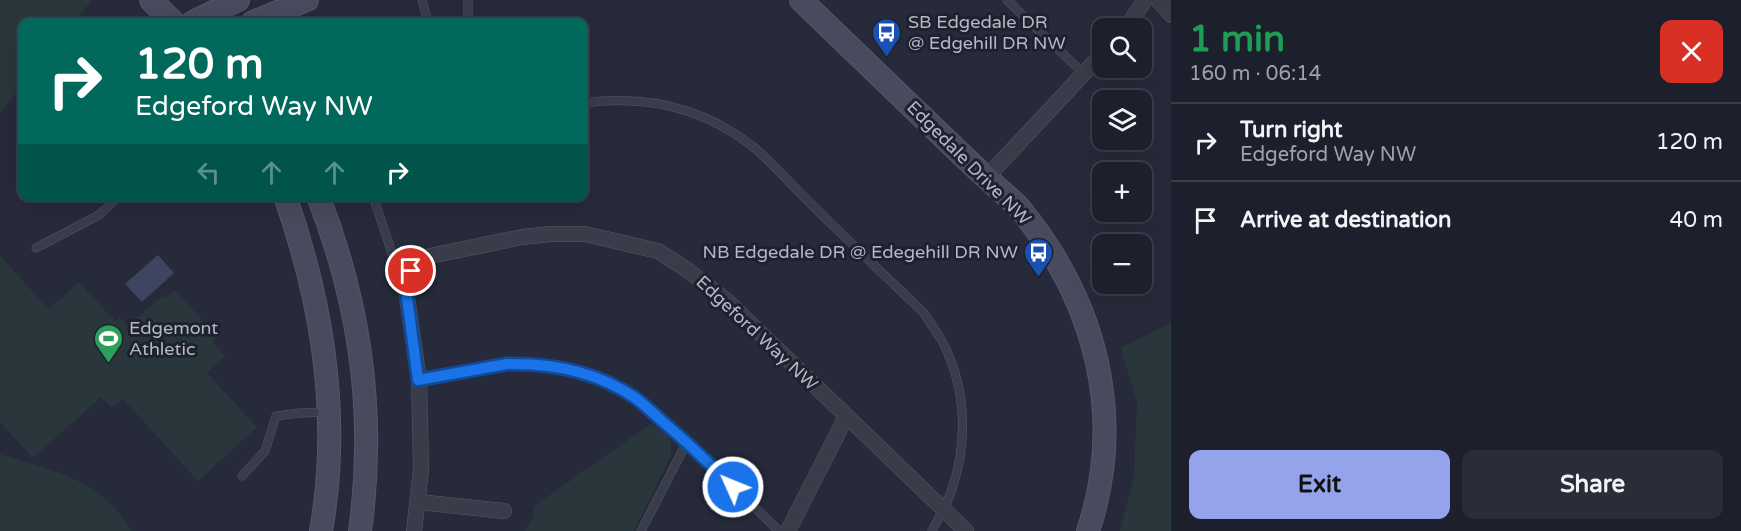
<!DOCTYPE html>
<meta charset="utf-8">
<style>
body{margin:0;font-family:"Varela Round",sans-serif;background:#292d38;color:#f1f3f6;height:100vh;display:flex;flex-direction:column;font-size:22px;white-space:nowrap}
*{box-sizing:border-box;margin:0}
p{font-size:20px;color:#a0a3a9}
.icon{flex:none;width:33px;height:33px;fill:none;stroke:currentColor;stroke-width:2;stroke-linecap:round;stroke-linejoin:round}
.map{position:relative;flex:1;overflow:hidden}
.side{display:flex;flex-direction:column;background:#1c202c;width:570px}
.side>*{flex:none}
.banner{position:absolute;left:18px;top:18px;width:570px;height:183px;border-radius:12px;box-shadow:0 6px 24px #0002,0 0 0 2px #3a3e48;background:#00695c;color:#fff;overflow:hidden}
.controls{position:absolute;left:1092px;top:18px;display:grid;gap:12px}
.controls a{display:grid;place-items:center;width:60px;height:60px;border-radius:12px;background:#1c202c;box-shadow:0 6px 24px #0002,0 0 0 2px #3a3e48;font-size:30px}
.pin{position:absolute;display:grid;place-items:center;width:51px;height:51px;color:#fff;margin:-26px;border:3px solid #fff;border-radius:50%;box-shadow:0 2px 6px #0007}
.me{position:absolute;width:66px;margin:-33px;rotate:314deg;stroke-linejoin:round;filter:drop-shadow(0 0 4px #0008)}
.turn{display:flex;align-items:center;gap:21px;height:126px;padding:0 18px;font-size:27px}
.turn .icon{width:78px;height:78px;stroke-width:2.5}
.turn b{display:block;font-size:42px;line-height:51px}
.lanes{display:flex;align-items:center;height:57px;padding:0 18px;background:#0003;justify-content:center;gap:30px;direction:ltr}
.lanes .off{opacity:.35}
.round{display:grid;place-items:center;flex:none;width:63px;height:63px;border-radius:12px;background:#292d38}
.overview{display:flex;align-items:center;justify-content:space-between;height:102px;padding:0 18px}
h1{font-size:36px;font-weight:700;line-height:45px;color:#1e9e55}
.primary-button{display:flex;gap:12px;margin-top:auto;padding:12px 18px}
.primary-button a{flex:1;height:69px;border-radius:12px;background:#94a3ec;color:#111;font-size:24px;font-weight:700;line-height:69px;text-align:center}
.primary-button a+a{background:#292d38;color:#f1f3f6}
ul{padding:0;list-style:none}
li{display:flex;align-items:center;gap:18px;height:78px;padding:0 18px;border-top:2px solid #3a3e48}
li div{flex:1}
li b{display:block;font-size:22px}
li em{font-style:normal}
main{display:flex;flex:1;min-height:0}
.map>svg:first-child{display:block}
.green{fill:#29373c}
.water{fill:#3d4561}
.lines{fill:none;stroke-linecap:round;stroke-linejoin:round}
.lane-casing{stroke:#545865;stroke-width:9}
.street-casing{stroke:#545865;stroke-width:16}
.secondary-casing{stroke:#545865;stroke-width:24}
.lane{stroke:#393d4a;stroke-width:8}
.street{stroke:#393d4a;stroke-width:15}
.secondary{stroke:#484b5d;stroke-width:22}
.route-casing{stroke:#114b97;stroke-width:15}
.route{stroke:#1a73e8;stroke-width:10}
.labels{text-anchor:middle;stroke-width:6;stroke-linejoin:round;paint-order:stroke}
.poi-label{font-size:18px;fill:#b5b8c6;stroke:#1e222f;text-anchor:start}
.street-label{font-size:18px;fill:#b5b8c6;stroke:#1e222f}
</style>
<main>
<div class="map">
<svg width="1171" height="531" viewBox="0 0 1171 531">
<rect width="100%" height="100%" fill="#262a3a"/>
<g class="green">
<path d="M0 0H92L74 22H22V86L0 114Z"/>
<path d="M0 256 49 309 79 282 115 321 120 317 128 326 163 295 166 298 175 290 217 336 212 341 225 356 207 373 257 427 198 481 123 399 112 408 101 397 33 458 0 422Z"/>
<path d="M1171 323V531H1120L1134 477 1137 402 1121 348Z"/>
<path d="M651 424C667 434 674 436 670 457L634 531H525L532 520 534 506Z"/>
<path d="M0 454C56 472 98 477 132 531H0Z"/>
</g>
<path class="water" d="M158 255 174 273 142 302 125 284Z"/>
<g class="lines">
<defs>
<g id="lane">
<path d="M422 0 428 22"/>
<path d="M1007 0 1084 74"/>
<path d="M468 22V0"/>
<path d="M584 103C644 95 701 107 751 145 774 164 794 188 816 209 852 244 888 279 924 313 930 324 939 334 944 345 966 389 968 442 952 489 947 504 939 517 932 531"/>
<path d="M373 196 392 253 411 271"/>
<path d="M36 248 99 215 119 196"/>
<path d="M419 380 507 364 534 363 565 368 597 378 634 397 687 442 779 531"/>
<path d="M242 476 265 451 276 416 300 413 328 412"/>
<path d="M641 531 687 442"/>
</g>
<g id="street">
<path d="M1158 0 1171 15"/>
<path d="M1126 28 1145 0"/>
<path d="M986 178 1102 54"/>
<path d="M419 502 504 511"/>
<path d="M414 531 421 470 420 421 419 380 406 290 407 281 418 262 430 256 522 237 551 234H585L658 251 689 271 727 301 966 531"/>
<path d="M788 531 846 417"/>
</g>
<g id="secondary">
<path d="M151 0 173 22"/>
<path d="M801 0C847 44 893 89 939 133 956 149 972 165 989 180 999 190 1013 200 1022 211 1096 303 1126 417 1088 531"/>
<path d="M193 22 238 0"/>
<path d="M253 22 307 0"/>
<path d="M285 196C323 304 341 418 321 531"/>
<path d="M318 196C360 303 376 417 360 531"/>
</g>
</defs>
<use href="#lane" class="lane-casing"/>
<use href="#street" class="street-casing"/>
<use href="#secondary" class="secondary-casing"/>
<use href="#lane" class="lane"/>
<use href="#street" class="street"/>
<use href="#secondary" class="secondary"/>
</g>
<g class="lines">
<defs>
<path id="route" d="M411 271 407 281 406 290 418 380 507 364C551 363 597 372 634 397 644 404 653 413 662 421 687 442 710 464 733 487"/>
</defs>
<use href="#route" class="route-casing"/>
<use href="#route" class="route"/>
</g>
<defs>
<symbol id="bus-pin" viewBox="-11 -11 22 30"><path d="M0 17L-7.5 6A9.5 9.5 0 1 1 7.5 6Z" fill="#1a4fb4" stroke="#1e222f"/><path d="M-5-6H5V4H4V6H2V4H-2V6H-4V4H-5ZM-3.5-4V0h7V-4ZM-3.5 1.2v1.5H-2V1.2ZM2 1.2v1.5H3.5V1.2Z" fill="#fff"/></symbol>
<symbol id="stadium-pin" viewBox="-11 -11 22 30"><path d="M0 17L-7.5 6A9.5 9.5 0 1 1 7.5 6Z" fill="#2e9e5b" stroke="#1e222f"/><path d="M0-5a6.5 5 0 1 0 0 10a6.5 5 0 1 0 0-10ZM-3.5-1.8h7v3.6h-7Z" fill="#fff"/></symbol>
</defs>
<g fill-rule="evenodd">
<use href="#bus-pin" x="870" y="16" width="33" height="45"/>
<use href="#bus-pin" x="1022" y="236" width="33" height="45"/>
<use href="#stadium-pin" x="92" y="322" width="33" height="45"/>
</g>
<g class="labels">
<g class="poi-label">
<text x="908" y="28">SB Edgedale DR<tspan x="908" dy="21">@ Edgehill DR NW</tspan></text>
<text x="1018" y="258" text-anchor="end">NB Edgedale DR @ Edegehill DR NW</text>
<text x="129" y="334">Edgemont<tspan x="129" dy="21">Athletic</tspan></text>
</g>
<g class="street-label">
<text transform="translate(969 163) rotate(45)" y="6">Edgedale Drive NW</text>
<text transform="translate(757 333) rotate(43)" y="6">Edgeford Way NW</text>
</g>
</g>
</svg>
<div class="controls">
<a><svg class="icon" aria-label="search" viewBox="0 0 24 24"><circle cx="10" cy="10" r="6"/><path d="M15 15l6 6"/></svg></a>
<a><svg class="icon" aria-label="layers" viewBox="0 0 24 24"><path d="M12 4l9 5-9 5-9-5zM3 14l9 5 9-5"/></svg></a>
<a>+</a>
<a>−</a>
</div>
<div class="pin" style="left:411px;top:271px;background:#d93025"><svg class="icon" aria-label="arrive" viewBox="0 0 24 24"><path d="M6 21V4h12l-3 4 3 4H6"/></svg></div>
<svg class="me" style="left:733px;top:487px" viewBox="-20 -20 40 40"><circle r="17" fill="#1a73e8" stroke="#fff" stroke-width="3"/><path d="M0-11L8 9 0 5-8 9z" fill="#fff"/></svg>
<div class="banner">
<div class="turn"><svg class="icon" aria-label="right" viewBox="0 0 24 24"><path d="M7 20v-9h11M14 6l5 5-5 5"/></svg><div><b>120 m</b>Edgeford Way NW</div></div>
<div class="lanes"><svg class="icon off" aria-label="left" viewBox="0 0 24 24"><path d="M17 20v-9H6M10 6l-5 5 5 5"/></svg><svg class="icon off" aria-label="ahead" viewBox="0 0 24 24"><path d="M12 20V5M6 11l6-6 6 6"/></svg><svg class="icon off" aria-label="ahead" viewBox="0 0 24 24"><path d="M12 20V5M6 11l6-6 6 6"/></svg><svg class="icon" aria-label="right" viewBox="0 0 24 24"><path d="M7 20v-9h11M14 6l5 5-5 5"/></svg></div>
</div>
</div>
<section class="side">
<div class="overview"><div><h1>1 min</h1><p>160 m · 06:14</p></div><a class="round" style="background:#d93025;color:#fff"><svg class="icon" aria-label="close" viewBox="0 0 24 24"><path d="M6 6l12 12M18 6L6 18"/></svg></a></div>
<ul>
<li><svg class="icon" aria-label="right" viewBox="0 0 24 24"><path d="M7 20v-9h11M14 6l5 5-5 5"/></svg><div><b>Turn right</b><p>Edgeford Way NW</p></div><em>120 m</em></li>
<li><svg class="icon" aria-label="arrive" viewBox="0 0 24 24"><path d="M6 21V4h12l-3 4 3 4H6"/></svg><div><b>Arrive at destination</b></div><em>40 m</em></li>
</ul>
<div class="primary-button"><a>Exit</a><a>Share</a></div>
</section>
</main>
